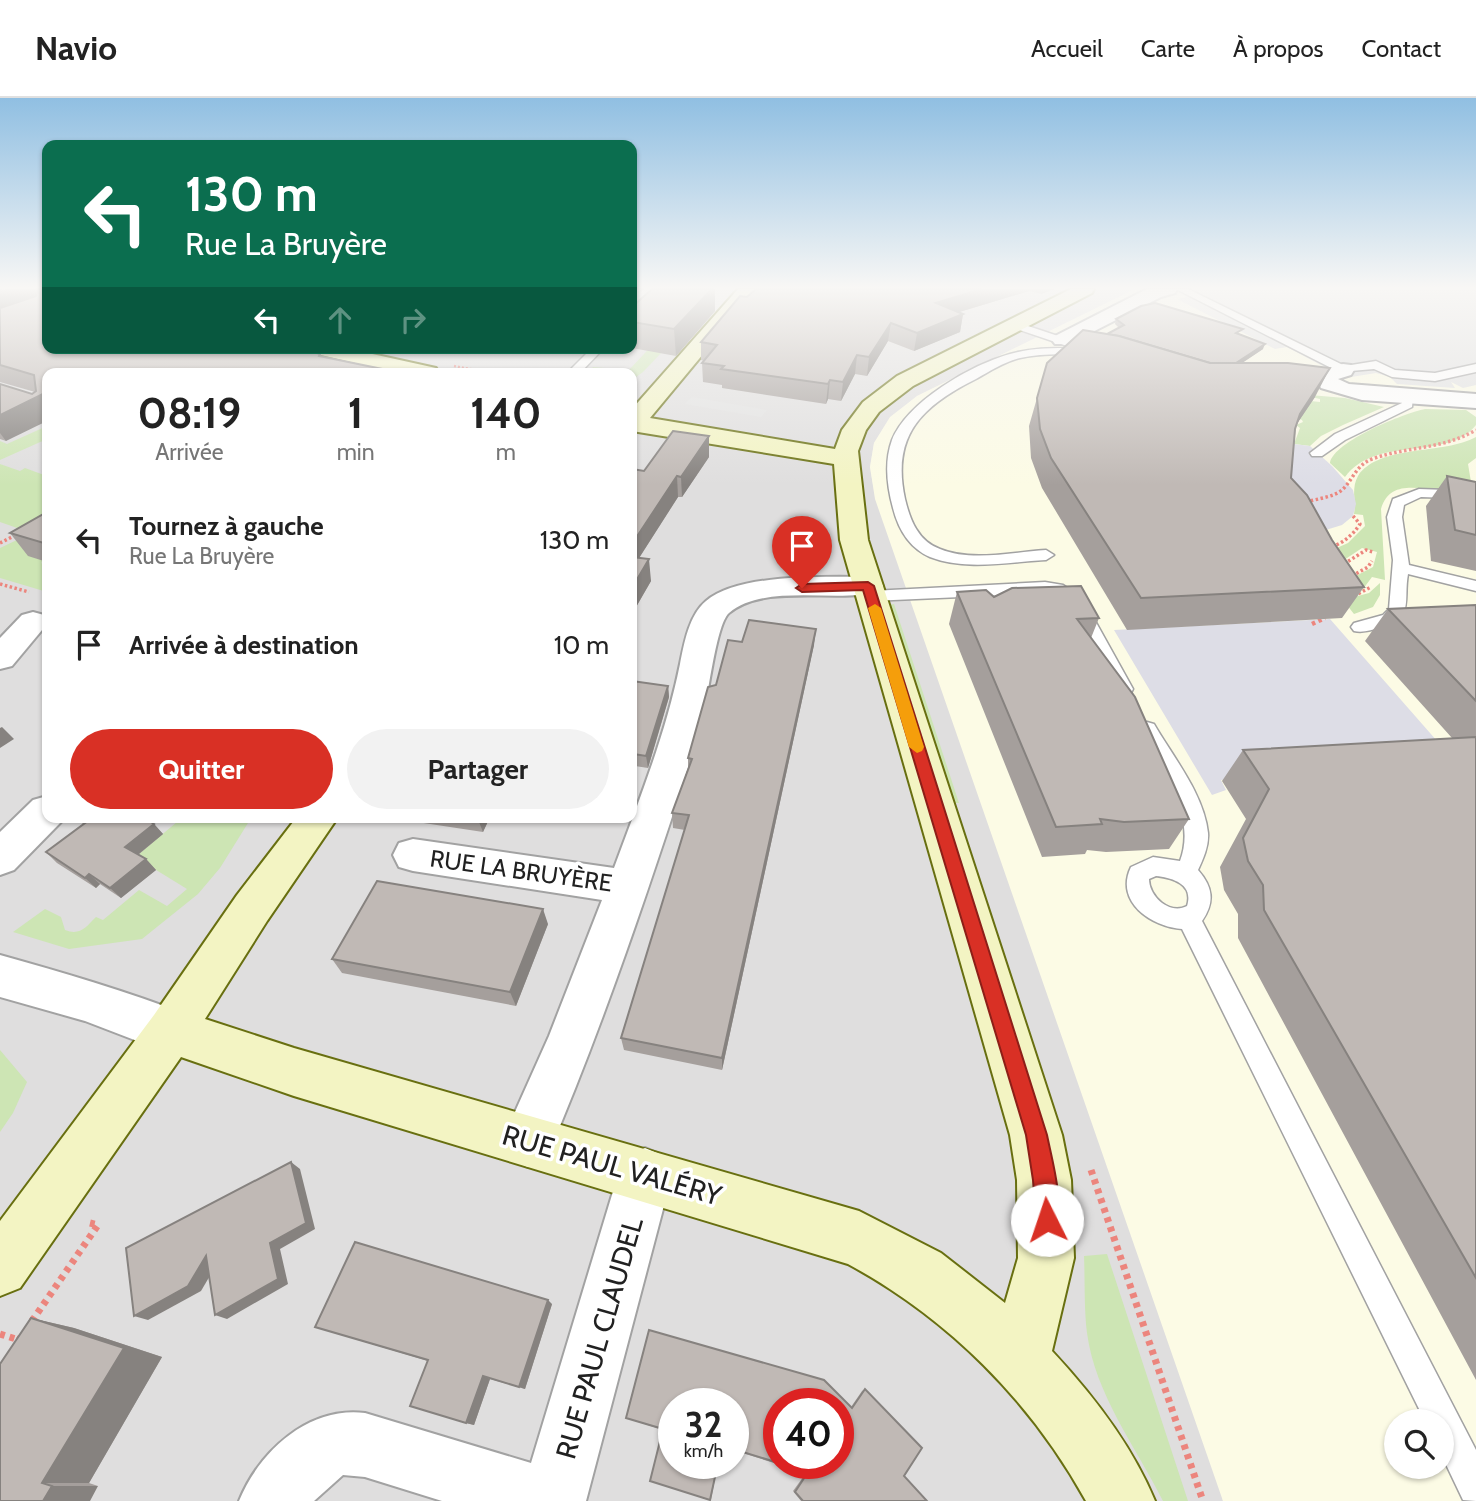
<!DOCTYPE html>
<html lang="fr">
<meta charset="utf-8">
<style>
body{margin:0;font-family:Cabin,sans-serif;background:#f2f2f2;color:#222;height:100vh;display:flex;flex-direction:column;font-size:26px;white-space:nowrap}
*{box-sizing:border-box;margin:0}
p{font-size:23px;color:#767676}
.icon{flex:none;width:38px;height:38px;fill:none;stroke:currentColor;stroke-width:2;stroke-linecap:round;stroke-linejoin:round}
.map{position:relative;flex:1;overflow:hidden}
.side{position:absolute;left:42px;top:270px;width:595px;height:455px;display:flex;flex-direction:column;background:#fff;border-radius:14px;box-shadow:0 2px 5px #0004}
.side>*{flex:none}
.banner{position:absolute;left:42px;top:42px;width:595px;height:214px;border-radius:14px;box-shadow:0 2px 5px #0004;background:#0b6e4f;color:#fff;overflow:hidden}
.fabs{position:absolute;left:1384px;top:1311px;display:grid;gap:14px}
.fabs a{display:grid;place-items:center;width:70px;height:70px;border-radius:50%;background:#fff;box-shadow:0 2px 5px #0004;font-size:35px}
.speed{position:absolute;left:658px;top:1290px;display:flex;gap:14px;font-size:35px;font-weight:700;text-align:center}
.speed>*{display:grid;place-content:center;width:91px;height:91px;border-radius:50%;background:#fff;box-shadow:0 2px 5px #0004;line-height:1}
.speed small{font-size:18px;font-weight:400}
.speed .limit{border:10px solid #d22;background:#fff;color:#111}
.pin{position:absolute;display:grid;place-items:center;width:60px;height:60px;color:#fff;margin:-72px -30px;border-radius:50% 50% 50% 0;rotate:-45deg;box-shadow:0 0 7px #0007}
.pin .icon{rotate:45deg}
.me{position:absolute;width:77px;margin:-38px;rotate:356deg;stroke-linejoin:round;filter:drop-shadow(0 0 5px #0008)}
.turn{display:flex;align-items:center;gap:24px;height:147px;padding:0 28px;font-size:32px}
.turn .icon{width:91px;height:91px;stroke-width:2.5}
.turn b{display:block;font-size:49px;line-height:60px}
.lanes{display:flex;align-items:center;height:66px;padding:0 28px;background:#0003;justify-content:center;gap:35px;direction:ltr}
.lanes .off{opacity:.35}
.eta{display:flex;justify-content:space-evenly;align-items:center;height:119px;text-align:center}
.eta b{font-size:42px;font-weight:700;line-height:49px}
.cta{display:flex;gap:14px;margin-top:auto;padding:14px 28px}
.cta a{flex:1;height:80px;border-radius:42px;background:#d93025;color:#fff;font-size:28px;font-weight:700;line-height:80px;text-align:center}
.cta a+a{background:#f2f2f2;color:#222}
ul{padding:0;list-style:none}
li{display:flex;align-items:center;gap:21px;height:105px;padding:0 28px}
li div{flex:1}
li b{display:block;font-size:26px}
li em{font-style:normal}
header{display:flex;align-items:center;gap:42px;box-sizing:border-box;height:98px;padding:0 35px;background:#fff;border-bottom:2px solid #e0e0e0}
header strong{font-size:33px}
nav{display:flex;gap:38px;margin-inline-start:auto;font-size:24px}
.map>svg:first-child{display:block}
.residential{fill:#dfdede;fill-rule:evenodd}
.education{fill:#fcfbe5;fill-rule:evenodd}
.grass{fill:#cde5b4}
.parking{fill:#e1e1e1}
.plaza{fill:#dddde6}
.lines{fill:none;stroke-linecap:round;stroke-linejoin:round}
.lane-casing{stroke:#a2a2a2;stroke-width:3}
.street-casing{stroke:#a2a2a2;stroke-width:4}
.secondary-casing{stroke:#686f10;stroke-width:4}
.path-far3{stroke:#ec857d;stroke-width:2.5;stroke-dasharray:2 2;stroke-linecap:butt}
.path-far2{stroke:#ec857d;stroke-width:3.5;stroke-dasharray:2.5 2.5;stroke-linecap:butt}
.path-far1{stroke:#ec857d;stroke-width:4.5;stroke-dasharray:3.5 3.5;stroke-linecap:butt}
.path{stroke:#ec857d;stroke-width:7;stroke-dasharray:5 5;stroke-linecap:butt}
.lane{fill:#fff;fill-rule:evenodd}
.street{fill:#fff;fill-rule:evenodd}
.secondary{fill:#f3f4c3;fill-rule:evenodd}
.wall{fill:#a59f9c;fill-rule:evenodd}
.shaded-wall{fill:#86827f}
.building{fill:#c0b9b5;stroke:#86827f;stroke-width:2;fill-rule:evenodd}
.route{fill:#d93025;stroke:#8d1f18;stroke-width:2}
.slow{fill:#f59e0b}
.labels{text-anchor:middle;stroke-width:7;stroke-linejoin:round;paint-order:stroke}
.street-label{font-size:24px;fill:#212121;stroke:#fff}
.near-street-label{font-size:28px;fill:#212121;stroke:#fff}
</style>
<header>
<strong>Navio</strong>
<nav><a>Accueil</a><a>Carte</a><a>À propos</a><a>Contact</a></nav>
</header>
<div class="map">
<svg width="1476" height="1403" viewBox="0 0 1476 1403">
<rect width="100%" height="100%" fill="#f0ede8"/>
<path class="residential" d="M0 191 47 250H632V191H1135L917 298 902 311 1476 191V1403H1224L1222 1400 1223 1403H0ZM47 275H632V719H47ZM886 326 875 398 870 369 874 345ZM674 1306H733V1365H674ZM779 1306H838V1365H779ZM1396 1323H1442V1368H1396Z"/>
<path class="education" d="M1135 191H1476V1403H1223L875 401 870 369 874 345 890 319 917 298ZM1396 1323H1442V1368H1396Z"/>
<g class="grass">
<path d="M706 208 643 274 632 282V275H588L593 269 629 272 687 210Z"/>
<path d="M1298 296 1345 300 1384 309 1343 327 1321 338 1310 348 1294 346 1300 330 1296 327 1303 324 1302 322 1268 310 1301 302 1320 304V301Z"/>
<path d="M1425 311 1466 312 1476 319V327C1447 364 1377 336 1345 379L1330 365C1334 343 1405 315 1425 311Z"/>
<path d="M47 328V341L0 362V343L7 346Z"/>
<path d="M1476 339V360L1468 366 1471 384C1464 387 1457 391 1450 392 1424 394 1391 378 1381 411L1385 482 1372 479 1363 491 1356 494 1348 482 1373 469 1377 454 1362 450 1344 462 1330 453 1348 445 1365 428 1363 417 1354 416C1356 404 1351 390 1358 378 1379 346 1444 357 1476 339Z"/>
<path d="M0 366 20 373 25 370 44 377 47 376V418L20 431 0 424Z"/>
<path d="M38 432 44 462 41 465 47 467V494L0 480V450Z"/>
<path d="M1380 485V497L1373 509 1354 516 1343 502 1369 495Z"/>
<path d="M894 506 959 705H952L888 507Z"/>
<path d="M183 719H237L248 725 220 770 198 796 142 841 69 851 13 834 45 811 61 819 65 832C80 838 86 829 96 819L103 822 139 792 167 808 187 791 135 759Z"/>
<path d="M0 952 27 984 13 1015 0 1034Z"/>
<path d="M1107 1156 1188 1403H1163C1136 1349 1095 1296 1087 1235 1084 1210 1085 1183 1084 1158Z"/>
</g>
<g class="parking">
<path d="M1174 191H1476V287L1463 290 1451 284 1455 290 1397 286 1390 279 1376 275 1345 280 1287 249 1275 251 1177 201 1187 199Z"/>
<path d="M692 299 767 312 761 319 685 306Z"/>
</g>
<g class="plaza">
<path d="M1294 346 1310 348 1332 368 1353 392 1356 406 1353 418 1342 427 1316 435 1269 394Z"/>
<path d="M1330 521 1466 676 1443 666 1221 682 1226 692 1212 697 1114 532Z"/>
</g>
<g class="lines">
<defs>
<g id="lane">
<path d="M632 191H642L632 196Z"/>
<path d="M1176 191H1188L1345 268 1376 263 1395 272 1435 275 1476 266V274L1435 283 1392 279 1374 271 1339 274Z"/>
<path d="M1011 225H1019L1082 246V250L1095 254 1089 257C1066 256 1042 255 1020 260 1004 264 990 273 976 281 922 308 891 337 905 401 910 422 918 443 940 451 971 464 1013 454 1046 452L1054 457 1046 462C1008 464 966 473 930 459 909 450 898 430 893 410 887 388 884 364 892 342 908 303 971 267 1010 256 1030 250 1051 250 1073 250L1011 229Z"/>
<path d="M592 250H604L580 275H567Z"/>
<path d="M1407 295 1413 299 1412 309 1345 342 1322 358H1312L1310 355 1335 336 1402 305 1401 299Z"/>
<path d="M1419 391 1476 393V401L1421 399 1404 407 1402 419 1409 467 1476 483V493L1408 476C1403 503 1415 520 1381 529 1372 532 1363 535 1354 533L1351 529 1354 525 1383 517 1389 511 1393 462 1387 419 1393 401Z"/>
<path d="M1045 484 1063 487 1083 501 1133 591 1131 595H1117L1070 508 1052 495 871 503 863 498 871 493Z"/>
<path d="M1147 624 1154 626C1173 659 1204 696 1208 735 1209 748 1203 761 1198 772 1213 789 1215 804 1202 823L1476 1352V1403L1463 1402 1442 1358V1323H1425L1182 831C1152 829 1114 804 1131 769L1153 759 1180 763C1198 716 1159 670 1137 631L1140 626ZM1156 778C1173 780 1194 786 1187 808 1170 817 1149 799 1149 781Z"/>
</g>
<g id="street">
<path d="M1147 191H1177L1175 195 1161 199 1069 246H1055L1052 242 1055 238Z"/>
<path d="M1343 266 1351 267 1354 272 1351 277 1338 281 1349 286 1476 296V310L1362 302 1321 290 1314 278 1317 273Z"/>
<path d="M868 479 879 482 883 488 879 494C835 505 765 485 729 515 715 527 707 610 700 633 653 778 606 921 546 1061L528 1069 510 1061 502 1043 549 938 602 802 413 773 399 769 393 757 399 745 413 741 614 770C639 702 666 636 680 566 684 546 689 517 706 503 739 475 826 479 868 479Z"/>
<path d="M33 514 44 517 47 526 12 568 0 571V540L22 517Z"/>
<path d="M47 698V719H63L61 724 14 772 0 777V734L33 702Z"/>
<path d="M0 857C64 875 126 893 188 917L195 933 188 949 171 956 85 923 0 899Z"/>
<path d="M645 1050 664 1058 672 1077 586 1403H442L365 1379 343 1377 314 1403H239C259 1354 308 1308 365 1315L531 1365 618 1077 626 1058Z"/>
</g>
<g id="secondary">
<path d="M738 191H757L650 320 835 351 842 332 863 304 897 278 1071 191H1094L1092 195 913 288 879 314 866 332 858 353 868 442 1062 1037 1071 1082 1074 1160 1052 1253C1093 1297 1132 1347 1155 1403H1086C1031 1303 948 1220 848 1166L294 998 181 959 20 1190 0 1198V1123L154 917 237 797 297 719H338L267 823 205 921 294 950 859 1113 941 1155 1005 1205 1018 1160 1017 1082 1010 1037 840 442 834 366 632 333V311Z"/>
<path d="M305 250H345L436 270 439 275H398L308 254Z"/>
</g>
</defs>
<use href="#lane" class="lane-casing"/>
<use href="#street" class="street-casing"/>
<use href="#secondary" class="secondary-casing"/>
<path class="path-far3" d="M454 268 491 275"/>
<g class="path-far2">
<path d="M1306 404C1316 401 1334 399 1342 392 1353 382 1356 367 1372 361 1408 348 1441 352 1476 332"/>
<path d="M0 445 18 436"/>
<path d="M1332 449C1344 444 1353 437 1360 426L1353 418"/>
<path d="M1344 466 1366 452 1373 454"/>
<path d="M1352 478 1368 469 1372 463"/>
<path d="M0 486 29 494"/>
<path d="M1354 498 1371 489"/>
</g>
<path class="path-far1" d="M1312 526 1325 520"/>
<g class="path">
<path d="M1091 1072 1203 1403"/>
<path d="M32 1223 98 1127 90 1125"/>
<path d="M0 1236 19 1242 21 1239"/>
</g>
<use href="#lane" class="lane"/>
<use href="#street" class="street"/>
<use href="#secondary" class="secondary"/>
</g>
<g class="wall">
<path d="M0 191 320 256 321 258 47 275 6 343 0 341V286L32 296 35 294 0 284Z"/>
<path d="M652 191H715V213L676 258 632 250V209Z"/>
<path d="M756 191H1054L1041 196 1029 193 959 214 963 216 960 234 914 253 888 243 867 278 855 276 841 303 828 301 826 306 722 290V287L703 284 702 265 704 263 701 262V244Z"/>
<path d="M1116 221 1240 237 1263 251 1242 265 1315 299 1296 327 1291 380 1364 489 1342 520 1127 532 1042 390 1031 360 1029 328 1047 265 1119 230 1115 226Z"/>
<path d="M709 338V359L682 399H678L639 460 651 483 632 516 644 373Z"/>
<path d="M1447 378 1476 384V473L1431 463 1426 408Z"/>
<path d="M47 414V464L28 458 10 435Z"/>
<path d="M957 494 994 499 1099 520 1091 540 1189 721 1169 751 1106 754 1087 752 1085 756 1042 759 949 526Z"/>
<path d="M1476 507V1282L1238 840V816L1224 792 1220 769 1246 721 1222 683 1243 652 1452 640 1365 543 1388 511Z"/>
<path d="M742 544 814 547 722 972 624 952 621 940 685 732 673 730 672 715 688 670V660L716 587Z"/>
<path d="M632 583 668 588 669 599 648 670 635 668 632 676Z"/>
<path d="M79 719H161L153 725 163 736 138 757 146 761 156 772 121 800 100 786 96 790 57 765 46 754 83 726 77 720Z"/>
<path d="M415 719H490L483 734 417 724Z"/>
<path d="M593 719H615L614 722Z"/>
<path d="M548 826 516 908 342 875 332 861Z"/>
<path d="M552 1206 525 1291 490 1281 474 1327 466 1325 428 1263 315 1229Z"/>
<path d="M31 1220 74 1230 162 1259 89 1385 98 1388 0 1403Z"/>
<path d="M649 1232 824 1282 851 1309 862 1293 865 1291 922 1350 904 1378 927 1403H801L793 1393 806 1375 733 1352V1306H674V1365H718L711 1402 650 1383 663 1332 626 1320ZM779 1306H838V1365H779Z"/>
</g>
<g class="shaded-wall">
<path d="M7 191H41L46 201 0 217V193Z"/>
<path d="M712 191H715V213L676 258 674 231Z"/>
<path d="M982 191H1029V193L933 222 936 205Z"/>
<path d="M1043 191H1054L1041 196Z"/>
<path d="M963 216 960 234 914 253 917 235Z"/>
<path d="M891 225 888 243 867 278 869 259Z"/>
<path d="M1265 246 1263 251 1215 283 1217 277Z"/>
<path d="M857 257 855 276 841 303 843 284Z"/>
<path d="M1330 270 1315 299 1284 345 1300 316Z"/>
<path d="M830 282 828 301 826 306 828 286Z"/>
<path d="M47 294V323L6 343 0 335V317Z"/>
<path d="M709 338V359L682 399 681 379Z"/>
<path d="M677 378 678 399 632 471V446Z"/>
<path d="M649 461 651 483 632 516V490Z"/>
<path d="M816 531 814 547 722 972V960Z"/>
<path d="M668 588 669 599 648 670 646 658Z"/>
<path d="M2 629 14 641 0 650V630Z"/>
<path d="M633 656 635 668 632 676V660Z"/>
<path d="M141 719H161L149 728Z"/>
<path d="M477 719H490L483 734Z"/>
<path d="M154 726 163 736 135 759 125 749Z"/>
<path d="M146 761 156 772 121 800 110 790Z"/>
<path d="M89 776 100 786 96 790 85 780Z"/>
<path d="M543 811 548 826 516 908 510 894Z"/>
<path d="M291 1064 300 1071 315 1131 280 1151 288 1186 227 1221 215 1217 270 1145Z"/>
<path d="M206 1158 218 1164 201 1193 148 1222 134 1218Z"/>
<path d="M548 1202 552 1206 525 1291 519 1289Z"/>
<path d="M31 1220 74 1230 162 1259 89 1385H42Z"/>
<path d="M483 1278 490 1281 474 1327 466 1325Z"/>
<path d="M52 1388H98L90 1403H43Z"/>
</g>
<g class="building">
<path d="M37 191H47V250H300L320 256 319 258 402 275H47V294L0 317V286L32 296 36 293 34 277 0 267V210L36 198Z"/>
<path d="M652 191H712L674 231 632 224V209Z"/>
<path d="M756 191H982L936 205 963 216 917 235 891 225 869 259 857 257 843 284 830 282 828 286 721 271 724 268 702 265 717 247 701 244 740 198 747 199Z"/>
<path d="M1155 205 1243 231 1236 235 1265 246 1236 265H1210L1119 238 1107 236 1124 227 1116 221 1141 208Z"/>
<path d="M1083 232 1119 238 1210 265H1288L1330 270 1300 316 1295 331 1291 380 1307 397 1332 442 1364 489 1141 500 1051 360 1040 331 1037 300 1047 265Z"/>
<path d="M673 333 709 338 681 379 677 378 632 446V371L644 373Z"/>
<path d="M1447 378 1476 384V437L1455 432Z"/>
<path d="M47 414V446L10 435Z"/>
<path d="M632 459 649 461 632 490Z"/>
<path d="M1081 488 1099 520 1077 521 1135 599 1189 721 1124 724 1100 721 1102 726 1056 729 957 494 986 492 994 499 1012 490Z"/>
<path d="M1476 507V603L1388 511Z"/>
<path d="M749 522 816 531 722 960 621 940 689 717 672 715 692 661 688 660 708 589 716 587 728 542 742 544Z"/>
<path d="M632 583 668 588 646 658 633 656 632 660Z"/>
<path d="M1476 639V1180L1264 812 1263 787 1248 763 1243 740 1269 691 1243 652Z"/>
<path d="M79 719H143L154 726 125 749 146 761 110 790 89 776 85 780 46 754 85 725 77 720Z"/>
<path d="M377 783 543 811 510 894 332 861Z"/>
<path d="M291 1064 306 1125 270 1145 278 1181 215 1217 206 1158 188 1188 134 1218 126 1150Z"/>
<path d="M355 1144 548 1202 519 1289 483 1278 466 1325 410 1308 428 1262 315 1229Z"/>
<path d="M31 1220 124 1250 42 1385 52 1388 43 1403H0V1266Z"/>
<path d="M649 1232 824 1282 852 1310 865 1291 922 1350 904 1378 927 1403H803L795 1394 808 1374 733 1351V1306H674V1365H718L710 1402 650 1383 663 1331 626 1320ZM779 1306H838V1365H779Z"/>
</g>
<linearGradient id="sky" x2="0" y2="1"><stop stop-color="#90bfe2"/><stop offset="0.49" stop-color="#f8f7f5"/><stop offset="1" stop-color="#f8f7f5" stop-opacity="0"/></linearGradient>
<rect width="1476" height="387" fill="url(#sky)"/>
<path class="route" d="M868 484 874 488 1047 1037C1052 1062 1065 1107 1055 1130L1047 1134 1039 1130 1036 1122 1033 1082 1026 1037 863 492 802 494 796 490 802 486Z"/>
<path class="slow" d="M875 506 881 510 924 649 922 653 917 655 909 649 868 510Z"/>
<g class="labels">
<g class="street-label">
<text transform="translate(521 773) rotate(8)" y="8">RUE LA BRUYÈRE</text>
</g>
<g class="near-street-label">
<text transform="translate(612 1067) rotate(16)" y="10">RUE PAUL VALÉRY</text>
<text transform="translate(599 1240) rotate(-74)" y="10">RUE PAUL CLAUDEL</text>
</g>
</g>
</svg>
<div class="fabs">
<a><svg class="icon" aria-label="search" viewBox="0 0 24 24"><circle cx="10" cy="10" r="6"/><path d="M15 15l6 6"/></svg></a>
</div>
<div class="speed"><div>32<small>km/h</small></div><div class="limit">40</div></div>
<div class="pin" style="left:802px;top:490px;background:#d93025"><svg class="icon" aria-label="arrive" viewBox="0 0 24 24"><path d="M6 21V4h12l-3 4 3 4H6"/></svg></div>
<svg class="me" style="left:1047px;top:1122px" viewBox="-20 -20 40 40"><circle r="19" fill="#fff"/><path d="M0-13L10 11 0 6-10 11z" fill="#d93025"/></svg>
<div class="banner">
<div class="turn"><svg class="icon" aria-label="left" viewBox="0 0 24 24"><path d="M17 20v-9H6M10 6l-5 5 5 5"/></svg><div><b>130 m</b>Rue La Bruyère</div></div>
<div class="lanes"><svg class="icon" aria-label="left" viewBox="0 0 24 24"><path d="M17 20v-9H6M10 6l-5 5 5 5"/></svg><svg class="icon off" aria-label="ahead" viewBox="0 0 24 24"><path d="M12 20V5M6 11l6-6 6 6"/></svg><svg class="icon off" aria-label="right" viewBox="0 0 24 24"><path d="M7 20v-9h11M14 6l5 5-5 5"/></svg></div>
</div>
<section class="side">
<div class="eta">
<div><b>08:19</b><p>Arrivée</p></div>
<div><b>1</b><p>min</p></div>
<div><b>140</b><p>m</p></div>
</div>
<ul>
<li><svg class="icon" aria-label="left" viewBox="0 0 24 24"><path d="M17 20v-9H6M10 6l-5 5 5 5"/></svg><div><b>Tournez à gauche</b><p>Rue La Bruyère</p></div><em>130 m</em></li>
<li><svg class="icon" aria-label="arrive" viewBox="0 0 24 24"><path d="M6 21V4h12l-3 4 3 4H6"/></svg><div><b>Arrivée à destination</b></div><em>10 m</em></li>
</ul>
<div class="cta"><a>Quitter</a><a>Partager</a></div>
</section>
</div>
